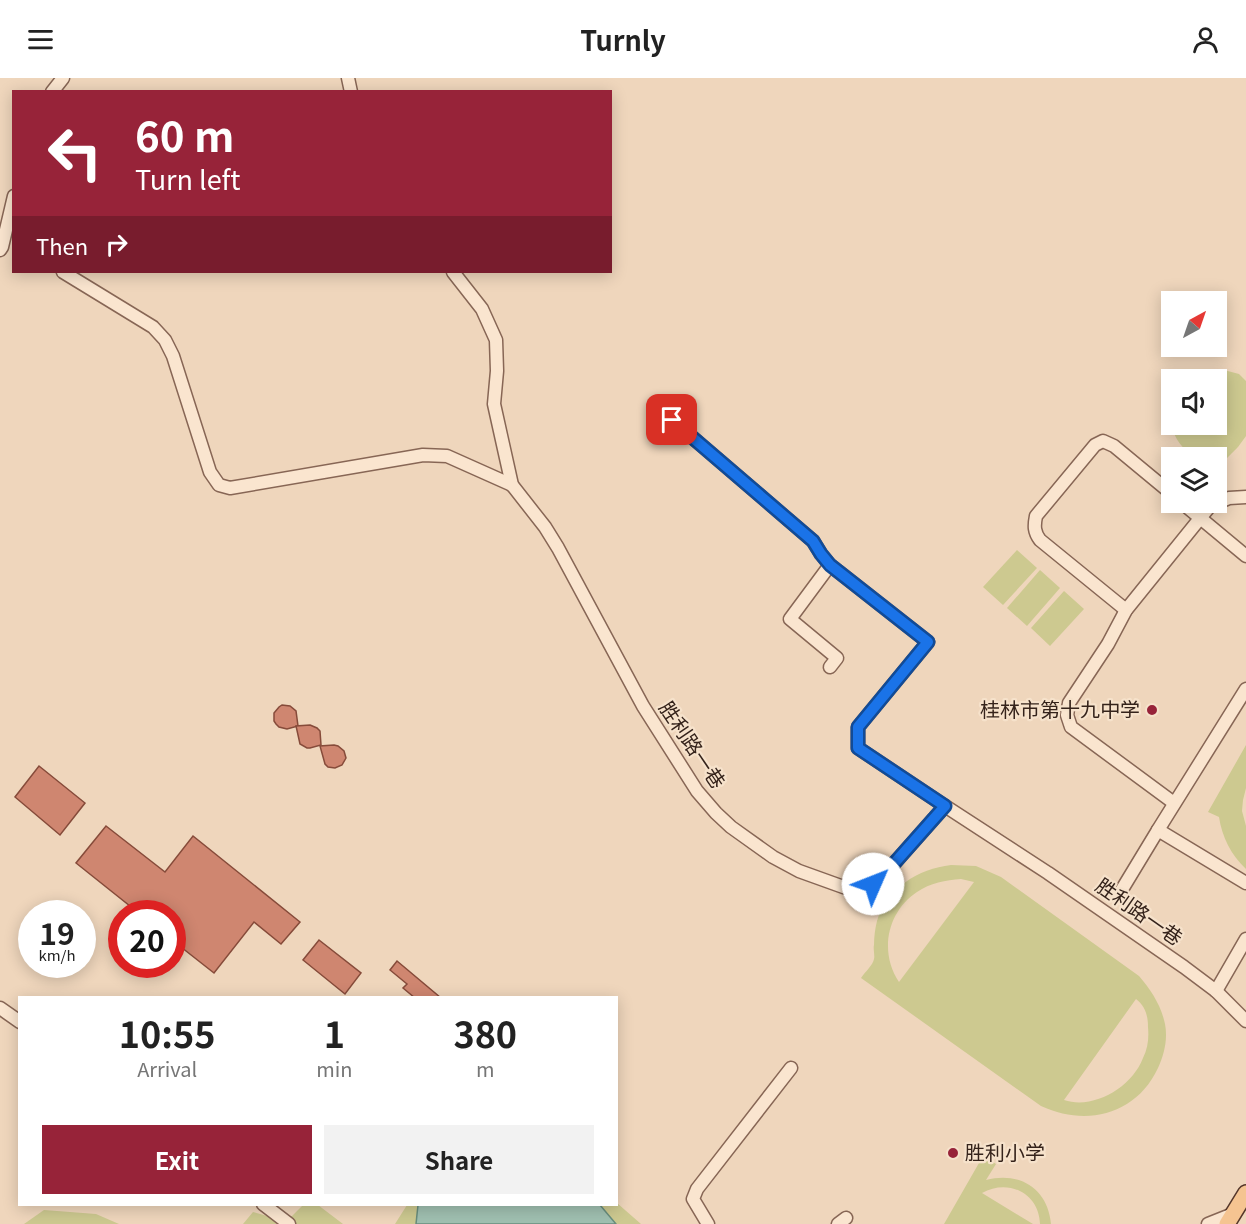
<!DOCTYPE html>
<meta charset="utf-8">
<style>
body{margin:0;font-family:Georgia,"Noto Sans SC",serif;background:#f2f2f2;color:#222;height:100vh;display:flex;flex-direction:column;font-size:22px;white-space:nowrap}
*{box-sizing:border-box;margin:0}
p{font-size:20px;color:#767676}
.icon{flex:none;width:33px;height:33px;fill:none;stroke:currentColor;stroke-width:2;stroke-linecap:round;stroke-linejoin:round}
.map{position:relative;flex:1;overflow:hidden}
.panel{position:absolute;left:18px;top:918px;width:600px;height:210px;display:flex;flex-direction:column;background:#fff;border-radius:0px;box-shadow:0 3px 15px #0003}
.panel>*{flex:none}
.top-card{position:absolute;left:12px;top:12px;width:600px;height:183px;border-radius:0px;box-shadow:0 3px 15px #0003;background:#972339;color:#fff;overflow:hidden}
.needle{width:39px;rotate:40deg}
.controls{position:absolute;left:1161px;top:213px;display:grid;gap:12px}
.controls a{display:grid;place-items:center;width:66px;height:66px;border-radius:0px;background:#fff;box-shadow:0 3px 15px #0003;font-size:30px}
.speed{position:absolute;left:18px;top:822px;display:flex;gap:12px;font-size:30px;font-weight:700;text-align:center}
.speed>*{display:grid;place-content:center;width:78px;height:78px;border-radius:50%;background:#fff;box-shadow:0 3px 15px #0003;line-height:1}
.speed small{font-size:15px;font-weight:400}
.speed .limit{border:9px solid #d22;background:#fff;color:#111}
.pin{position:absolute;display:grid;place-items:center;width:51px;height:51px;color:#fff;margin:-26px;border-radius:12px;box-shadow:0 3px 9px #0006}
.me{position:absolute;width:66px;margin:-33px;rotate:46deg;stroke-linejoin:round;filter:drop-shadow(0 0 4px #0008)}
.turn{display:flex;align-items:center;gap:21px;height:126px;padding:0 24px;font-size:27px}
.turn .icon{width:78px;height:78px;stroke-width:2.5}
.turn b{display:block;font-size:42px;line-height:51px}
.then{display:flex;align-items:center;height:57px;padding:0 24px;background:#0003;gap:12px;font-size:22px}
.eta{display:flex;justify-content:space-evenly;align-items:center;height:102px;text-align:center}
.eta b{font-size:36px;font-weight:700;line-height:42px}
.cta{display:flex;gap:12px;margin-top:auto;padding:12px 24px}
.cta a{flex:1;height:69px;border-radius:0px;background:#972339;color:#fff;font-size:24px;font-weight:700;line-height:69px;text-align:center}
.cta a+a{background:#f2f2f2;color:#222}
header{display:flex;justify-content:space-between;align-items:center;height:78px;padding:0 24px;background:#fff;font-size:27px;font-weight:700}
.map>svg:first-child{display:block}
.green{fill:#cdc990;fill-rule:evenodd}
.water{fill:#a0c0b1;stroke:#688d7d;stroke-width:1.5}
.building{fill:#cf8670;stroke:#864b3a;stroke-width:1.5}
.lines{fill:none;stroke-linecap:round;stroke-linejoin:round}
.minor-casing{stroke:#876655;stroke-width:15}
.major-casing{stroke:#54362a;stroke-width:18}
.minor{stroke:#fae5cf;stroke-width:12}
.major{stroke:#f5c491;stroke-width:15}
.route-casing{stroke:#114b97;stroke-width:15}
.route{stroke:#1a73e8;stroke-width:10}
.poi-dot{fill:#972339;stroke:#f6e2cb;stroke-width:2}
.labels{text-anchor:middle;stroke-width:4.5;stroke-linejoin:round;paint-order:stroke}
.poi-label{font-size:20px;fill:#35231b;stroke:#f6e2cb;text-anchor:end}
.street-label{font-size:20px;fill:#35231b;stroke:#f6e2cb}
</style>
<header><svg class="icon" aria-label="menu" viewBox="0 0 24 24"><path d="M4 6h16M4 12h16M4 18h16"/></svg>Turnly<svg class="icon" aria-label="person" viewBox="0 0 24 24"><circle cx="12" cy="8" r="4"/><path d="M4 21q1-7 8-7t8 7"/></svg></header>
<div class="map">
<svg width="1246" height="1146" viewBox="0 0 1246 1146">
<rect width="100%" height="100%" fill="#efd6bc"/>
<g class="green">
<path d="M1224 292 1239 296 1246 303V358L1238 369 1227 380 1217 383 1216 380 1194 379C1183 370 1174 362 1172 347L1216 346V302L1188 301 1196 296Z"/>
<path d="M1017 472 1037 490 1003 527 983 509Z"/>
<path d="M1040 492 1060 510 1027 548 1007 530Z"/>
<path d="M1064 513 1084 531 1050 568 1031 550Z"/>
<path d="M1246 667V710L1243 722 1242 733 1246 748V791C1231 777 1222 759 1219 739L1208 734Z"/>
<path d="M951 787 976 788 1001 799 1139 898C1151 912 1161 927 1165 946 1168 961 1164 977 1158 990 1136 1037 1086 1049 1041 1028L861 900C865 894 873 887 874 881 875 877 873 871 874 867 874 859 875 851 877 843 887 810 918 791 951 787ZM961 801 974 804 899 904C879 874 887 834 917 814 930 805 946 802 961 801ZM1136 921C1145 928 1148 937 1148 949 1149 960 1148 970 1143 980 1132 1009 1094 1032 1064 1022Z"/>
<path d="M983 1078 996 1086 986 1102C1020 1093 1048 1111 1051 1146H1040C1039 1115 1008 1100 982 1115L1033 1146H944Z"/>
<path d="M617 1125 641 1146H395L407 1127 616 1126Z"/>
<path d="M304 1126 318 1127 343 1146H243L253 1134 267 1138H292Z"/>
<path d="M44 1132 96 1136 119 1146H24Z"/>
</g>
<path class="water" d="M418 1127H600L616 1146H416Z"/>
<g class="building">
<path d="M282 627 290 628 296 633 298 648 287 651 279 649 276 646 274 643V635L279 629Z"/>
<path d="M310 647 317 650 320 653 321 667 310 670H307L300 666 296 648Z"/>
<path d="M334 667 338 668 344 673 346 680 342 687 335 690 328 689 325 686 320 668Z"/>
<path d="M39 688 85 725 60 757 15 719Z"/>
<path d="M106 748 165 794 193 758 300 844 281 866 254 844 214 895 172 862V836H140L76 785Z"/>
<path d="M319 862 361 895 345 916 303 882Z"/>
<path d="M397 883 441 920H415L403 910 407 906 390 892Z"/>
</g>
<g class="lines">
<defs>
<g id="minor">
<path d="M348 0 351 14"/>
<path d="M52 14 63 0"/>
<path d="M0 172 2 169 14 118"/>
<path d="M63 194 153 249 165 262 173 278 210 394 219 407 230 410 423 377 447 378 512 407"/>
<path d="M453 194 482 231 496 262 497 293 494 326 512 407 545 449 558 470 643 628 697 713 716 735 731 749 773 779 799 793 849 811 863 810 873 806 883 798 945 728 1048 795 1184 889 1216 913 1246 943"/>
<path d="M672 342 813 463 821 476 830 487 928 564 858 649V670L945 728"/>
<path d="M1181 424 1246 478"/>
<path d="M1126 532 1040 462C1034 454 1034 448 1036 438L1095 367 1103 363 1114 368 1172 416"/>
<path d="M830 589 837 580 790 541 830 487"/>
<path d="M1246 611 1158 752 1246 805"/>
<path d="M1174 725 1071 649 1067 637 1069 625 1108 566 1126 532 1210 428 1229 420 1246 419"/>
<path d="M1118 818 1158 752"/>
<path d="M1216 913 1246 861"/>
<path d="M0 930 20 944"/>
<path d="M263 1126 289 1146"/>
<path d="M708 1146 693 1121 697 1111 791 990"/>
<path d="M838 1146 846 1140"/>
<path d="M1208 1146 1233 1136"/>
</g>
<path id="major" d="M1227 1146 1246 1115"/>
</defs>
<use href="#minor" class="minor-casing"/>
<use href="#major" class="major-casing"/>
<use href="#minor" class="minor"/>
<use href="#major" class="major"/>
</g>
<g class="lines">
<defs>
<path id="route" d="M672 342 813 463 821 476 830 487 928 564 858 649V670L945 728 883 798 873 806"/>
</defs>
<use href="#route" class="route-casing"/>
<use href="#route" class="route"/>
</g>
<g class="poi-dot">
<circle cx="1152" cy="632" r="6"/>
<circle cx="953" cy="1075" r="6"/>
</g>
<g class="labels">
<g class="poi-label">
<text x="1140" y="639">桂林市第十九中学</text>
<text x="965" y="1082" text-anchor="start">胜利小学</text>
</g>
<g class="street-label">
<text transform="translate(692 667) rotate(56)" y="7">胜利路一巷</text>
<text transform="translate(1139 834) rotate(35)" y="7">胜利路一巷</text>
</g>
</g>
</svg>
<div class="controls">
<a><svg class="needle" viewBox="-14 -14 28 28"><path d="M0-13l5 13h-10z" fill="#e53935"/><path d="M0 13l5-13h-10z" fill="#767676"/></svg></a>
<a><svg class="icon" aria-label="sound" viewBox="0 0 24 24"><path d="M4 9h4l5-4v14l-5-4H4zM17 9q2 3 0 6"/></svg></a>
<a><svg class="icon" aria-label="layers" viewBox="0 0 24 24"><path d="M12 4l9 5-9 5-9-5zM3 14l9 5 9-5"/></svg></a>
</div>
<div class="speed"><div>19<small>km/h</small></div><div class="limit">20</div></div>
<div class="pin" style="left:672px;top:342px;background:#d93025"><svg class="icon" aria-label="arrive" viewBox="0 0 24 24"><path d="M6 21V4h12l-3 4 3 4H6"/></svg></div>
<svg class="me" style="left:873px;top:806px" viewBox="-20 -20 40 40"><circle r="19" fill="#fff"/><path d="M0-13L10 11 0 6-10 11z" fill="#1a73e8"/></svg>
<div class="top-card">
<div class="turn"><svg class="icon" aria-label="left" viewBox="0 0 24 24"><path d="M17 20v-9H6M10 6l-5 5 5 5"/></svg><div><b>60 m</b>Turn left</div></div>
<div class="then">Then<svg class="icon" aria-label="right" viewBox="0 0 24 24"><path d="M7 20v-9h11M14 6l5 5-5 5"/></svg></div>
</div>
<section class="panel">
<div class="eta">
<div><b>10:55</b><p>Arrival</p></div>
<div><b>1</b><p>min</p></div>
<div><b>380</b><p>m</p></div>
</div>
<div class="cta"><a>Exit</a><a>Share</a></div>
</section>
</div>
